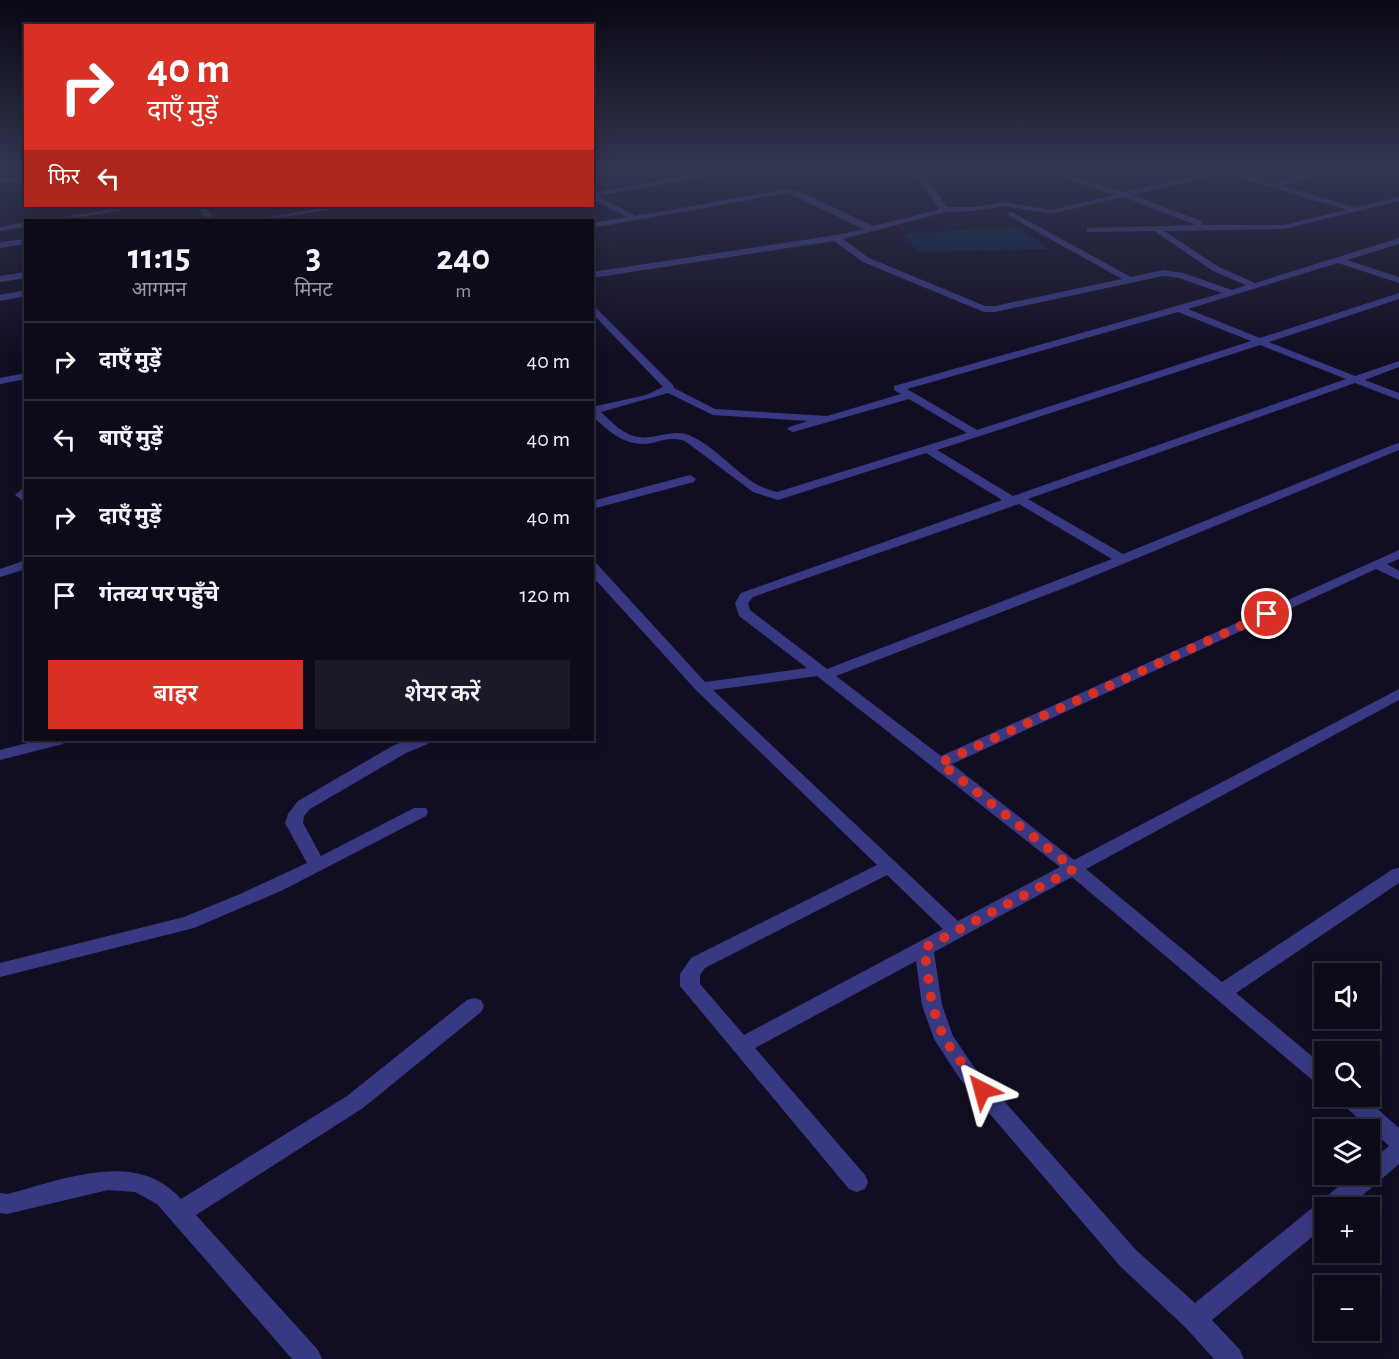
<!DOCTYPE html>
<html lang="hi">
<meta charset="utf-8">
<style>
body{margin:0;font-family:"Alegreya Sans","Noto Sans Devanagari",sans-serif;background:#1b1827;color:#f1f3f6;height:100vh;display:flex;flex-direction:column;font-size:22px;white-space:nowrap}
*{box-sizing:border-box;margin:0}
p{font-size:20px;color:#9a9aa2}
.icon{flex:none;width:33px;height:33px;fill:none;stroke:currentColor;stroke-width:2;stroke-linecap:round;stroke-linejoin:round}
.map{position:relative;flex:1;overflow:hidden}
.sheet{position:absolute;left:24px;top:219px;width:570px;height:522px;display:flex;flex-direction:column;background:#0d0a1a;border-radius:0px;box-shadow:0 3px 15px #0003,0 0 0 2px #2d2b39}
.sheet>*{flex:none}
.hud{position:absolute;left:24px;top:24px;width:570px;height:183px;border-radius:0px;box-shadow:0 3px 15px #0003,0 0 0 2px #2d2b39;background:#d93025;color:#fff;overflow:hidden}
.tools{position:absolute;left:1314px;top:963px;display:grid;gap:12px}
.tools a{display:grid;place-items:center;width:66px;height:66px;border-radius:0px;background:#0d0a1a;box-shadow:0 3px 15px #0003,0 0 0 2px #2d2b39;font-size:30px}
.pin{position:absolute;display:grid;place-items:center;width:51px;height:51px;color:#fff;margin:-26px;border:3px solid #fff;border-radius:50%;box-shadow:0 2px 6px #0007}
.me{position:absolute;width:66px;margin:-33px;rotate:321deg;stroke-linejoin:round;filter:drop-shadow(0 0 4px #0008)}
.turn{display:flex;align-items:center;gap:21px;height:126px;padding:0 24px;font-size:27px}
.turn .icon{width:78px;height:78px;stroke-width:2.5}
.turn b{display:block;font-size:42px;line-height:51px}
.then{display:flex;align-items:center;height:57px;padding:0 24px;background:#0003;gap:12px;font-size:22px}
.eta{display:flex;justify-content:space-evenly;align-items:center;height:102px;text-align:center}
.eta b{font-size:36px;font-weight:600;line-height:42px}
.cta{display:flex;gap:12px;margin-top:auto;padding:12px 24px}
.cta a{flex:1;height:69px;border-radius:0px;background:#d93025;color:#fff;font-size:24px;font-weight:600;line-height:69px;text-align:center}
.cta a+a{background:#1b1827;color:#f1f3f6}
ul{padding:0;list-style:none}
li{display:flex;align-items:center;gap:18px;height:78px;padding:0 24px;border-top:2px solid #2d2b39}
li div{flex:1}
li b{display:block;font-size:22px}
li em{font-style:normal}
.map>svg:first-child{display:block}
.water{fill:#092041}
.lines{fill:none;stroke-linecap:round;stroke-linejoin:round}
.street{fill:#393983;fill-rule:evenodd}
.route{stroke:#d93025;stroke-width:10;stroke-dasharray:0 18}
</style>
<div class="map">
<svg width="1399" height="1359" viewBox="0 0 1399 1359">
<rect width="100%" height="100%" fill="#110e23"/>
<path class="water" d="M1017 226 1048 249 918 252 904 234Z"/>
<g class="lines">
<g class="street">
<path d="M901 167C924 167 935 191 947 207H974L1005 202 1051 210 1115 195 1032 167H1044L1056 171 1088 167 1064 174 1124 192 1216 171 1212 167H1220L1275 184 1322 170 1325 174 1283 186 1355 207 1399 197V201L1284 229 1164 231 1219 267 1255 283 1399 238V244L1347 260 1399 277V283L1338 263 1188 309 1260 338 1399 293V299L1269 342 1355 376 1399 361V367L1365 380 1399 393V400L1355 383 1028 499 1123 554 1395 444 1399 443V450L1072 585 836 676 941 756 1399 550V559L1387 564 1399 571V580L1376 569 952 764 1074 860 1399 689V700L1086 869 1222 982 1393 869 1399 868V883L1236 993 1324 1066V1087L1317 1084 1072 877 934 952 942 1005 953 1036 974 1067 1136 1250 1195 1303 1354 1174H1370V1162L1389 1146 1340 1102 1337 1096H1363L1399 1128V1164L1348 1208H1324V1227L1212 1320 1240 1350 1244 1359H1214L1186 1328 1120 1266 960 1079 934 1039 922 1005 916 961 755 1048 865 1175 868 1182 865 1189 857 1192 849 1189 680 986V974L691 958 877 865 696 690 592 576V563L597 564 705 682 807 668 739 616 735 603 741 593 1002 500 926 453 778 500 753 492 685 441C673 437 663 440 652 443 626 448 610 432 592 416V407L646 395 663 387 592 313V304L673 385 674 388 715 409 827 416 901 394 894 390V386L1222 293 1179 278 1163 276 995 312H984L863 262 834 241 592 278V272L836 235 864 229 787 193 592 228V223L627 217 592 199V193L715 170 718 174 598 196 636 216 787 189 801 192 873 226 938 210 939 208 920 181ZM1225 173 1346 210 1284 225H1202V221L1132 195ZM1123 197 1196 225 1090 228H1087V232L1154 231 1213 271 1246 285 1232 290 1183 273 1163 270 1131 277 1012 212H1009V216L1122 279 995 306H985L869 258 843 239 946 212 974 211 1005 206 1051 214ZM1178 312 1251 341 977 430 907 389ZM1260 345 1346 379 1013 496 937 450ZM668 393 713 415 808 421 789 427 787 429 793 432 909 399 967 433 777 492C744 486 723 451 693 437 672 426 654 442 634 436 621 433 610 420 601 412ZM1019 504 1112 559 827 669 750 610 748 603 753 597ZM817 676 1060 867 958 921 713 690ZM887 875 943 929 744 1035 700 984V975L705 968Z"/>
<path d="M23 177V181L0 183V179Z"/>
<path d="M130 206H147L62 220H45Z"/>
<path d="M196 206H204L216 220H208Z"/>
<path d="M334 206H350L267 220 263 218Z"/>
<path d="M26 222V227L0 231V227Z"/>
<path d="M26 239V244L0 248V242Z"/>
<path d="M26 272V278L0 282V276Z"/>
<path d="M26 290V296L0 301V295Z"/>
<path d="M26 373V379L0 384V378Z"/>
<path d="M690 475 696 479 694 482 592 509V501Z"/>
<path d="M26 486V503L15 495Z"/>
<path d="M26 560V569L0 577V569Z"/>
<path d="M39 740H65L63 744 0 760V750Z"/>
<path d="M409 740H430L428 744 406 753 310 809 304 816 303 823 321 856 414 808H426L428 812 426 816 283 890 194 928 0 977V963L184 917 240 894 307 863 285 823 288 814 298 801 394 745Z"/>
<path d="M474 998 481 1000 484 1006 481 1012 363 1108 196 1215 318 1350 322 1359H292L157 1204 135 1192 108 1190 7 1214 0 1213V1193L7 1194C63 1180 136 1148 181 1199L347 1096 467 1000Z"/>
</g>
</g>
<linearGradient id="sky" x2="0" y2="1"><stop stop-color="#090813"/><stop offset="0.47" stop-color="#323650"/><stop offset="1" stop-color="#323650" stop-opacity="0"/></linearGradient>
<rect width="1399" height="357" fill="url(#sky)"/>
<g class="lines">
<path class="route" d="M982 1090 944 1039 932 1005 924 948 1074 869 940 763 1267 614"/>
</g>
</svg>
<div class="tools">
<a><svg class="icon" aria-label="sound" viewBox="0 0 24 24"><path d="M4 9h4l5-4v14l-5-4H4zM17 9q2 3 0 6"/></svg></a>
<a><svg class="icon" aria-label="search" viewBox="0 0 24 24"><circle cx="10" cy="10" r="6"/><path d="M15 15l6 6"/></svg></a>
<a><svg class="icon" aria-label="layers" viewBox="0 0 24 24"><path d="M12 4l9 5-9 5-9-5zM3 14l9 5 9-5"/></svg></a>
<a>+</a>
<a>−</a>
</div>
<div class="pin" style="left:1267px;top:614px;background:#d93025"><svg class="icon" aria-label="arrive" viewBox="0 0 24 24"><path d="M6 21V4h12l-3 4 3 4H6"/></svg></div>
<svg class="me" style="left:982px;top:1090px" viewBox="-20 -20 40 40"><path d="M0-17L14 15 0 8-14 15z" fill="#d93025" stroke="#fff" stroke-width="4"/></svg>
<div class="hud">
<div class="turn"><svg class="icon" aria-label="right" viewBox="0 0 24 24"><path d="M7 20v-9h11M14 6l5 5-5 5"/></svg><div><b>40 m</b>दाएँ मुड़ें</div></div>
<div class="then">फिर<svg class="icon" aria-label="left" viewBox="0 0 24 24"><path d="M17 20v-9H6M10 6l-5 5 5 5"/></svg></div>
</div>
<section class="sheet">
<div class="eta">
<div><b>11:15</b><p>आगमन</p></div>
<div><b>3</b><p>मिनट</p></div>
<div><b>240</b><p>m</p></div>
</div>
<ul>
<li><svg class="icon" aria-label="right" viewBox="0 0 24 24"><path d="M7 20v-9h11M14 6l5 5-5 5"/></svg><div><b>दाएँ मुड़ें</b></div><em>40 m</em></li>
<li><svg class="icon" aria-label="left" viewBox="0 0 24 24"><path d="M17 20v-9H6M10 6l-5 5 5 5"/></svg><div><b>बाएँ मुड़ें</b></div><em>40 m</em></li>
<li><svg class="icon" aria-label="right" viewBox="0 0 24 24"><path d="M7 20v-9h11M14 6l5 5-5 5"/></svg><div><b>दाएँ मुड़ें</b></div><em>40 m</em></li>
<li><svg class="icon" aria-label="arrive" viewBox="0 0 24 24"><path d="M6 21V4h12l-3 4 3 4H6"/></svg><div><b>गंतव्य पर पहुँचे</b></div><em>120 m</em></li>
</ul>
<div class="cta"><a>बाहर</a><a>शेयर करें</a></div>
</section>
</div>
